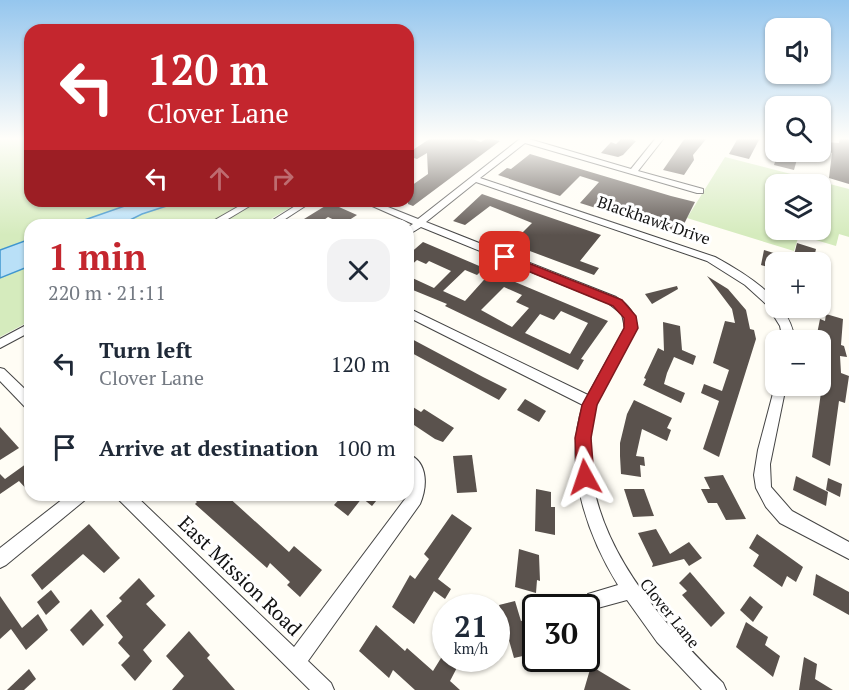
<!DOCTYPE html>
<meta charset="utf-8">
<style>
body{margin:0;font-family:"PT Serif",serif;background:#f2f2f3;color:#1f2937;height:100vh;display:flex;flex-direction:column;font-size:22px;white-space:nowrap}
*{box-sizing:border-box;margin:0}
p{font-size:20px;color:#747a83}
.icon{flex:none;width:33px;height:33px;fill:none;stroke:currentColor;stroke-width:2;stroke-linecap:round;stroke-linejoin:round}
.map{position:relative;flex:1;overflow:hidden}
.drawer{position:absolute;left:24px;top:219px;width:390px;height:282px;display:flex;flex-direction:column;background:#fff;border-radius:18px;box-shadow:0 2px 4px #0004}
.drawer>*{flex:none}
.hud{position:absolute;left:24px;top:24px;width:390px;height:183px;border-radius:18px;box-shadow:0 2px 4px #0004;background:#c4262e;color:#fff;overflow:hidden}
.fabs{position:absolute;left:765px;top:18px;display:grid;gap:12px}
.fabs a{display:grid;place-items:center;width:66px;height:66px;border-radius:12px;background:#fff;box-shadow:0 2px 4px #0004;font-size:30px}
.speed{position:absolute;left:432px;top:594px;display:flex;gap:12px;font-size:30px;font-weight:700;text-align:center}
.speed>*{display:grid;place-content:center;width:78px;height:78px;border-radius:50%;background:#fff;box-shadow:0 2px 4px #0004;line-height:1}
.speed small{font-size:15px;font-weight:400}
.speed .limit{border:3px solid #111;border-radius:9px;background:#fff;color:#111}
.pin{position:absolute;display:grid;place-items:center;width:51px;height:51px;color:#fff;margin:-26px;border-radius:12px;box-shadow:0 3px 9px #0006}
.me{position:absolute;width:66px;margin:-33px;rotate:355deg;stroke-linejoin:round;filter:drop-shadow(0 0 4px #0008)}
.turn{display:flex;align-items:center;gap:21px;height:126px;padding:0 24px;font-size:27px}
.turn .icon{width:78px;height:78px;stroke-width:2.5}
.turn b{display:block;font-size:42px;line-height:51px}
.lanes{display:flex;align-items:center;height:57px;padding:0 24px;background:#0003;justify-content:center;gap:30px;direction:ltr}
.lanes .off{opacity:.35}
.round{display:grid;place-items:center;flex:none;width:63px;height:63px;border-radius:18px;background:#f2f2f3}
.overview{display:flex;align-items:center;justify-content:space-between;height:102px;padding:0 24px}
h1{font-size:36px;font-weight:600;line-height:45px;color:#c4262e}
ul{padding:0;list-style:none}
li{display:flex;align-items:center;gap:18px;height:84px;padding:0 24px}
li div{flex:1}
li b{display:block;font-size:22px}
li em{font-style:normal}
.map>svg:first-child{display:block}
.green{fill:#d5ebbd;fill-rule:evenodd}
.water{fill:#b9e0f7;stroke:#3f96cf;stroke-width:1.5}
.building{fill:#5a524d;fill-rule:evenodd}
.lines{fill:none;stroke-linecap:round;stroke-linejoin:round}
.street-casing{stroke:#444;stroke-width:2}
.street{fill:#fff;fill-rule:evenodd}
.route{fill:#c4262e;stroke:#7f191e;stroke-width:1.5}
.labels{text-anchor:middle;stroke-width:6;stroke-linejoin:round;paint-order:stroke}
.street-label{font-size:16px;fill:#111;stroke:#fff}
.near-street-label{font-size:20px;fill:#111;stroke:#fff}
</style>
<div class="map">
<svg width="849" height="690" viewBox="0 0 849 690">
<rect width="100%" height="100%" fill="#fffdf5"/>
<g class="green">
<path d="M0 138H30V201H139L70 225H30V239L0 250Z"/>
<path d="M725 157 849 189V237L839 234 836 246 799 235 794 251 687 218ZM776 184H820V230H776Z"/>
<path d="M182 201H301L261 225H120L142 214Z"/>
<path d="M30 266V321L0 337V278Z"/>
</g>
<g class="water">
<path d="M139 201H182L142 214 120 225H70Z"/>
<path d="M30 239V266L0 278V250Z"/>
</g>
<g class="building">
<path d="M431 138H470L481 142 487 138 500 141 413 206 408 204V188L428 174 427 153 417 159 408 156V153Z"/>
<path d="M622 138H635L633 140 636 141 623 155 618 157 601 153 611 142 616 144Z"/>
<path d="M685 138H707L693 155 694 160 684 175 663 170Z"/>
<path d="M738 138H760L749 159 729 154Z"/>
<path d="M840 138H849V184L829 178 832 153 825 150 827 142 839 143Z"/>
<path d="M778 152H799L794 170 774 165Z"/>
<path d="M530 154 671 196 695 202 679 234 580 203 599 182 580 176 560 196 498 175 507 168 511 169Z"/>
<path d="M482 194 601 235 580 261 599 268 594 275 511 244 532 223 490 206 465 225 453 221Z"/>
<path d="M330 203 357 215 343 224 328 217 317 225 304 219Z"/>
<path d="M423 242 484 268 477 275 465 270 443 291 465 301 491 272 608 321 581 359 584 360 578 370 445 306 447 304 408 288V276L434 288 451 271 429 261 426 264 417 260 408 268V255ZM504 287 522 295 516 302 529 308 512 327 481 310ZM561 311 588 323 570 354 525 333 540 314 554 320Z"/>
<path d="M797 243 816 249 813 262H776L774 269 761 265 764 250 793 259Z"/>
<path d="M707 276 728 289 746 310 750 329 754 330 756 339 719 457 703 449 719 401 701 393 704 384 722 391 729 370 713 363 725 321 735 323 732 309Z"/>
<path d="M677 286 678 289 652 304 645 294Z"/>
<path d="M826 314 843 319 841 345 844 346 847 357 840 356 841 373 849 376 845 403 839 401 830 466 812 457 824 371 820 340 817 334 820 319 825 321Z"/>
<path d="M663 322 680 326 682 350 696 356 693 365 674 357 667 373 664 384 685 393 681 403 643 385 646 379 644 378 658 348 664 351Z"/>
<path d="M408 337 483 377 507 389 499 400 408 351Z"/>
<path d="M525 399 546 411 539 422 517 410Z"/>
<path d="M634 400 672 418 667 428 671 430 667 441 642 429 636 456 644 457 645 466 640 465 641 477 621 474 620 456V443L627 414Z"/>
<path d="M408 404 421 412 424 409 454 428 443 442 435 439 408 421Z"/>
<path d="M0 427 19 448 0 460Z"/>
<path d="M472 455 477 492 457 493 453 456Z"/>
<path d="M30 461V493L19 481 0 494V474L5 479Z"/>
<path d="M723 475 746 519 726 520 717 503H708L701 489H710L704 477Z"/>
<path d="M796 476 828 492 826 506 793 490Z"/>
<path d="M828 478 842 484 840 497 826 490Z"/>
<path d="M536 489 551 492V507H555V535L535 531Z"/>
<path d="M624 489H644L654 516 633 517Z"/>
<path d="M189 495H226L289 552 294 546 322 570 300 597 287 585 290 582 270 563 267 568 195 504 197 502Z"/>
<path d="M343 495H381L372 506 362 498 348 516 334 505Z"/>
<path d="M452 514 472 528 438 579 451 589 445 599 434 591 414 624 392 607 410 575 415 579 429 559 424 554Z"/>
<path d="M89 524 120 558 104 573 83 554 42 590 31 575Z"/>
<path d="M656 529 670 554 689 542 702 558 689 566 684 559 652 567 653 564 638 533Z"/>
<path d="M757 534 803 567 796 582 787 576 782 587 753 566 759 555 749 548Z"/>
<path d="M519 549 539 555 540 581 537 580 536 593 515 587Z"/>
<path d="M690 572 725 613 711 627 682 595 687 591 679 583Z"/>
<path d="M816 574 849 592V615L813 595Z"/>
<path d="M139 578 155 596 146 604 166 625 143 650 152 661 135 681 121 665 130 656 118 643 123 637 106 616 122 601 119 598Z"/>
<path d="M51 590 60 602 46 615 37 602Z"/>
<path d="M0 596 22 628 38 614 48 630 26 650 11 629 0 639Z"/>
<path d="M750 596 763 607 753 622 740 610Z"/>
<path d="M515 601 521 621 536 617V653L514 658 499 605Z"/>
<path d="M91 609 104 625 83 646 70 630Z"/>
<path d="M746 622 768 637 765 645 780 656 773 677 736 647Z"/>
<path d="M376 625 405 651 407 648 433 671 441 658H462L450 681 460 690H415L393 670 389 678 359 651Z"/>
<path d="M189 631 210 655 207 658 235 690H172L184 676 166 656Z"/>
<path d="M804 657 817 664 815 679 833 690H799Z"/>
<path d="M591 666 631 690H584Z"/>
<path d="M29 669 36 679 24 690H7Z"/>
</g>
<g class="lines">
<defs>
<g id="street">
<path d="M408 138H415L408 142Z"/>
<path d="M521 138H530L529 139 631 169 656 138H664L638 171 703 189V193H697L525 143 480 178 715 257C737 269 758 282 776 300V308H781C789 318 793 328 795 340H783L780 326 767 305 745 285 707 261 476 182 426 222 616 297C628 304 636 313 637 328 621 356 599 386 593 418 573 523 654 615 723 683L726 690H702L657 642 627 600 594 609 588 606 585 600 588 594 618 585C586 533 563 466 583 405L408 317V308L588 395 625 328 622 314 608 303 421 227 408 235V227L413 224 361 201H373L418 219Z"/>
<path d="M248 201H258L218 225H206Z"/>
<path d="M303 201H313L276 225H265Z"/>
<path d="M30 323V332L0 348V339Z"/>
<path d="M0 368 4 369 30 394V409L25 407 0 381Z"/>
<path d="M776 382V386H786L770 464 771 487 792 511 849 542V559L780 523 766 507 756 488 754 475 758 450Z"/>
<path d="M408 454C429 462 427 488 420 504L308 661 331 683 334 690H310L119 500 116 495H135L294 647 408 495C412 482 408 468 408 454Z"/>
<path d="M68 495H88L85 500 6 565 0 568V548Z"/>
</g>
</defs>
<use href="#street" class="street-casing"/>
<use href="#street" class="street"/>
</g>
<linearGradient id="sky" x2="0" y2="1"><stop stop-color="#95c6ee"/><stop offset="0.59" stop-color="#fffefa"/><stop offset="1" stop-color="#fffefa" stop-opacity="0"/></linearGradient>
<rect width="849" height="235" fill="url(#sky)"/>
<path class="route" d="M505 254 622 300 636 316 638 328 597 405 591 438 594 477 591 483 585 485 579 483 577 477 575 438 582 405 624 328V318L613 306 501 260V255Z"/>
<g class="labels">
<g class="street-label">
<text transform="translate(654 220) rotate(19)" y="6">Blackhawk Drive</text>
<text transform="translate(670 613) rotate(51)" y="6">Clover Lane</text>
</g>
<g class="near-street-label">
<text transform="translate(240 576) rotate(44)" y="7">East Mission Road</text>
</g>
</g>
</svg>
<div class="fabs">
<a><svg class="icon" aria-label="sound" viewBox="0 0 24 24"><path d="M4 9h4l5-4v14l-5-4H4zM17 9q2 3 0 6"/></svg></a>
<a><svg class="icon" aria-label="search" viewBox="0 0 24 24"><circle cx="10" cy="10" r="6"/><path d="M15 15l6 6"/></svg></a>
<a><svg class="icon" aria-label="layers" viewBox="0 0 24 24"><path d="M12 4l9 5-9 5-9-5zM3 14l9 5 9-5"/></svg></a>
<a>+</a>
<a>−</a>
</div>
<div class="speed"><div>21<small>km/h</small></div><div class="limit">30</div></div>
<div class="pin" style="left:505px;top:257px;background:#d93025"><svg class="icon" aria-label="arrive" viewBox="0 0 24 24"><path d="M6 21V4h12l-3 4 3 4H6"/></svg></div>
<svg class="me" style="left:585px;top:477px" viewBox="-20 -20 40 40"><path d="M0-17L14 15 0 8-14 15z" fill="#c4262e" stroke="#fff" stroke-width="4"/></svg>
<div class="hud">
<div class="turn"><svg class="icon" aria-label="left" viewBox="0 0 24 24"><path d="M17 20v-9H6M10 6l-5 5 5 5"/></svg><div><b>120 m</b>Clover Lane</div></div>
<div class="lanes"><svg class="icon" aria-label="left" viewBox="0 0 24 24"><path d="M17 20v-9H6M10 6l-5 5 5 5"/></svg><svg class="icon off" aria-label="ahead" viewBox="0 0 24 24"><path d="M12 20V5M6 11l6-6 6 6"/></svg><svg class="icon off" aria-label="right" viewBox="0 0 24 24"><path d="M7 20v-9h11M14 6l5 5-5 5"/></svg></div>
</div>
<section class="drawer">
<div class="overview"><div><h1>1 min</h1><p>220 m · 21:11</p></div><a class="round"><svg class="icon" aria-label="close" viewBox="0 0 24 24"><path d="M6 6l12 12M18 6L6 18"/></svg></a></div>
<ul>
<li><svg class="icon" aria-label="left" viewBox="0 0 24 24"><path d="M17 20v-9H6M10 6l-5 5 5 5"/></svg><div><b>Turn left</b><p>Clover Lane</p></div><em>120 m</em></li>
<li><svg class="icon" aria-label="arrive" viewBox="0 0 24 24"><path d="M6 21V4h12l-3 4 3 4H6"/></svg><div><b>Arrive at destination</b></div><em>100 m</em></li>
</ul>
</section>
</div>
